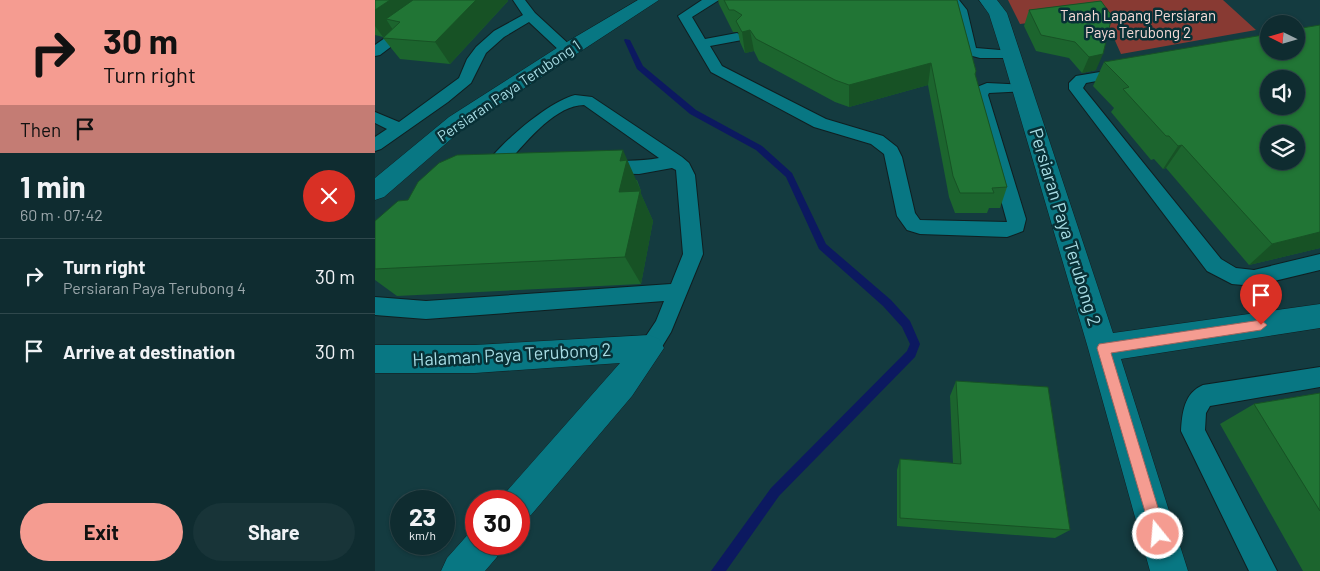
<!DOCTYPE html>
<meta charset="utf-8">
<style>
body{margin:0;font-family:Barlow,sans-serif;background:#183438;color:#f1f3f6;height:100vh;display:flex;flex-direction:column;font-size:19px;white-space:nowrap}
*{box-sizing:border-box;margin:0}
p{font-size:16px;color:#9ba7ab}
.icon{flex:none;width:28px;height:28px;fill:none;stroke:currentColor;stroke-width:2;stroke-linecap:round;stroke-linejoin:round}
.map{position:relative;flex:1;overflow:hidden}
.panel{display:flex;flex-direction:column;background:#0f2c30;width:375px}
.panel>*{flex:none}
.top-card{background:#f59c91;color:#111;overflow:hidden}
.needle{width:32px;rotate:275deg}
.fabs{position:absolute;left:885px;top:15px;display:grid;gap:10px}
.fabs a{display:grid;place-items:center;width:45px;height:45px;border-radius:50%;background:#0f2c30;box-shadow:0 1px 4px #0004,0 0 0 1px #2f484c;font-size:25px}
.speed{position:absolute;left:15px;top:490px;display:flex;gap:10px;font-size:25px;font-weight:700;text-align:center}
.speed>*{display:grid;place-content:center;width:65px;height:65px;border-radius:50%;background:#0f2c30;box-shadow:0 1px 4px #0004,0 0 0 1px #2f484c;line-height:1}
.speed small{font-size:12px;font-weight:400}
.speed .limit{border:8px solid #d22;background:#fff;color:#111}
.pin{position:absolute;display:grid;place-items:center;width:42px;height:42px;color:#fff;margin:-51px -21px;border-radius:50% 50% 50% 0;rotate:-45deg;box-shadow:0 0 5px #0007}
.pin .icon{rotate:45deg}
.me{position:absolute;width:55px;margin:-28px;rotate:343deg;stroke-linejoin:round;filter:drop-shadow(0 0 4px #0008)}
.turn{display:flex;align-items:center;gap:18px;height:105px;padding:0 20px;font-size:22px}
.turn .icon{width:65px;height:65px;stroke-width:2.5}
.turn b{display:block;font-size:35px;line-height:42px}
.then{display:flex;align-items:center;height:48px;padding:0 20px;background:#0003;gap:10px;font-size:19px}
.round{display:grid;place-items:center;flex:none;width:52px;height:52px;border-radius:26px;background:#183438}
.overview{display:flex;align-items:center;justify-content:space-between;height:85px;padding:0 20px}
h1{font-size:30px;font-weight:700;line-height:38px}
.action{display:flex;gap:10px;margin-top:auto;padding:10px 20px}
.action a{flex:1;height:58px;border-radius:30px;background:#f59c91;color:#111;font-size:20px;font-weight:700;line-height:58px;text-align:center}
.action a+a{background:#183438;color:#f1f3f6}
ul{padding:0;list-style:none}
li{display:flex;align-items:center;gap:15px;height:75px;padding:0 20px;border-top:1px solid #2f484c}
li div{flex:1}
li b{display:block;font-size:19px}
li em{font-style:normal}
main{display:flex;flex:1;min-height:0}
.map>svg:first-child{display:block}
.green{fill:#883a33}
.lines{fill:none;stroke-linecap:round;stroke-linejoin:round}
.stream{fill:#0c1960;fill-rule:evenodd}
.service-casing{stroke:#0f1f21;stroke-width:2}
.minor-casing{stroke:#0f1f21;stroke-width:1}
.service{fill:#087783;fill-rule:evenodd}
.minor{fill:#087783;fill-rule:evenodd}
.wall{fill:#1c652e}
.shaded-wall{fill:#175225}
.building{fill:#217535;stroke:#175225;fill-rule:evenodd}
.route{fill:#f59c91;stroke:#9f655e}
.labels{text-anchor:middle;stroke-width:5;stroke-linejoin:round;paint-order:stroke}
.far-park-label{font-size:15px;fill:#f6dbd7;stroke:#083036}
.far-street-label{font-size:15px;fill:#a8dde5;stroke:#083036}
.street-label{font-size:18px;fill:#a8dde5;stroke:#083036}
</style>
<main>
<section class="panel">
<div class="top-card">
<div class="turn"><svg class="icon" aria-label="right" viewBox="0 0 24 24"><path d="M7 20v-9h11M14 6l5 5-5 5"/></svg><div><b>30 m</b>Turn right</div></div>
<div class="then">Then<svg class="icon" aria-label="arrive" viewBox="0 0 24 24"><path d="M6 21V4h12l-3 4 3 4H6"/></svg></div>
</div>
<div class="overview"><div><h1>1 min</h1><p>60 m · 07:42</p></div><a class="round" style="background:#d93025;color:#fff"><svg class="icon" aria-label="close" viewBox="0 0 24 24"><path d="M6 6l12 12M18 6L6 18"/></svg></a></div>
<ul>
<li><svg class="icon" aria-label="right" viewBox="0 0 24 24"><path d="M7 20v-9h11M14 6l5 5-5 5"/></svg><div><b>Turn right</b><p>Persiaran Paya Terubong 4</p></div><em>30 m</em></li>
<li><svg class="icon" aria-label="arrive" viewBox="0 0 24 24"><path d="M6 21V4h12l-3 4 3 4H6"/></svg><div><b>Arrive at destination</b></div><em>30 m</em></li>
</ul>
<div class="action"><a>Exit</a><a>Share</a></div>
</section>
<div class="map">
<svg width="945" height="571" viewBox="0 0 945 571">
<rect width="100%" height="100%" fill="#143b40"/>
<path class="green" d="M633 0H848L881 30 746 54 728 14 645 24Z"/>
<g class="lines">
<path class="stream" d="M250 39 255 40 268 66 321 110 387 146 417 173 451 244 516 300 535 321 545 344 540 357 404 496 351 571H336L396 488 532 351 535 344 527 327 508 306 444 249 411 177 381 150 315 114 262 69 249 40Z"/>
<defs>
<g id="service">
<path d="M64 0H78L5 55 0 56V45Z"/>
<path d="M138 0H150L160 13 197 47 199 50 197 53H187L154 22 129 37 111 53 96 83 73 102 6 149 0 151V137L12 129 0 123V112L24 122 84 78 92 59 101 47 119 31 148 15Z"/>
<path d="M327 0H344L317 17 330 39 362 33 369 37 367 40 335 46 347 66 451 119 508 136 522 147 527 157 540 213 545 220 632 222 597 95 602 87 612 83 651 85 653 88 651 91 614 93 613 95 651 219 648 231 632 237 545 234 532 230 522 216 509 154 496 144 439 127 336 72 303 16Z"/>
<path d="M571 0H584L592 10 601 48 637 51 642 52 644 55 642 58H605L590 54 580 11Z"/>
<path d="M749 68 754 69 756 72 754 75 711 83 708 88 846 259 861 268 879 270 945 254V270L879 286 857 284 832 271 694 89V83L701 76Z"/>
<path d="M200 95 217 97 307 157 314 163 320 175 328 254 296 332 282 355 274 358 266 355 263 348 281 321 289 301 51 319 0 315V297L51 301 296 284 308 254 301 170 297 168 264 174 223 173 220 169 223 165C242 159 264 162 284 158L209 105C176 105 141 155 120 177L114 179 108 177 105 173C120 147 171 103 200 95Z"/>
<path d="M945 367V387L835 406 831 413 830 430 902 571H874L806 431C807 413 809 393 828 385Z"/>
</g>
<g id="minor">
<path d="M263 0H284L90 127 9 197 0 200V178L74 117 185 46Z"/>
<path d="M604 0H622L632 13 738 333 945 304V328L746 359 813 571H775L713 348 627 55 614 14Z"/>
<path d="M274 335 284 339 289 348 257 396 156 515 144 521V501H127L132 491 245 363 100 373H0V345H100Z"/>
<path d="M101 529V544H127L122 557 110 571H66L72 558 96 531Z"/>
</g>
</defs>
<use href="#service" class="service-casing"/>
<use href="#minor" class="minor-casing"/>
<use href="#service" class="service"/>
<use href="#minor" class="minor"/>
</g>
<g class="wall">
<path d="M0 0H132L133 1 75 64 25 59 8 38 11 35 8 37 0 35Z"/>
<path d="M343 0H582L601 71 600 75 632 187 625 208H614L612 213H580L574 197 553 85 474 107 460 102 384 61 379 51 370 53 365 42 363 32H358L344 4Z"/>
<path d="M726 1 721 70 707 73 694 58 661 51 649 26 654 10Z"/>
<path d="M729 62 945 248 874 265 791 168 788 169 779 159 776 160 736 112 739 108 718 86Z"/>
<path d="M262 180 266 191V194L278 221 266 284 22 296 0 280V222L33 200Z"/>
<path d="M581 381 695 530 680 538 522 526V470L525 459 578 463 575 396Z"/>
<path d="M945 393V571H928L845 424 879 404Z"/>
</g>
<g class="shaded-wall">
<path d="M15 0H61L25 22 11 19 18 30 8 37 0 26V10Z"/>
<path d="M101 0H132L133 1 75 64 60 42Z"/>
<path d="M375 30 379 51 370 53 367 32Z"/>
<path d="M728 54 721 70 707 73 714 57Z"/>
<path d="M556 63 553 85 474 107V85Z"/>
<path d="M807 145 791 168 788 169 803 146Z"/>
<path d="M248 150 266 191V194L278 221 266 284 250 257 244 192 245 161Z"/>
<path d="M945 232V248L874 265 897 244Z"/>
</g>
<g class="building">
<path d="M0 0H15L0 10Z"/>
<path d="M38 0H101L60 42 8 38 25 22 11 19Z"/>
<path d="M349 0H582L601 71 600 74 632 187 617 188 619 193H585L578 176 556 63 474 85 460 80 381 39 375 30 367 32 361 21 367 15 359 10H354Z"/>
<path d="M726 1 737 16 728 54 714 57 700 42 666 35 654 10Z"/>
<path d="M945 25V232L897 244 807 145 803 146 794 136H791L748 89 754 87 729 62 894 34V51H921V29ZM894 79H921V106H894ZM894 134H921V161H894Z"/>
<path d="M248 150 245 161 252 160 244 192 265 191 250 257 0 269V221L23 201 33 200 43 182 64 163 82 155Z"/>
<path d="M581 381 673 387 695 530 525 518V459L586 464Z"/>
<path d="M945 393V511L879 404Z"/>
</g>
<path class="route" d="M886 320 892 325 886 330 736 353 791 534 789 539 783 541 778 539 722 348 724 344Z"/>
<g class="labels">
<g class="far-park-label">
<text x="763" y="21">Tanah Lapang Persiaran<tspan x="763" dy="17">Paya Terubong 2</tspan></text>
</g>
<g class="far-street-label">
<text transform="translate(134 91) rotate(-34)" y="5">Persiaran Paya Terubong 1</text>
</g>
<g class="street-label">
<text transform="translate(690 227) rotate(73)" y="6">Persiaran Paya Terubong 2</text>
<text transform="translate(137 355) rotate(-3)" y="6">Halaman Paya Terubong 2</text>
</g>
</g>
</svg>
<div class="fabs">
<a><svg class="needle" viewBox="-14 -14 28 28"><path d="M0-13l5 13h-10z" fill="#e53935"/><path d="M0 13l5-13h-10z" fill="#9ba7ab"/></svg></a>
<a><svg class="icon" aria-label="sound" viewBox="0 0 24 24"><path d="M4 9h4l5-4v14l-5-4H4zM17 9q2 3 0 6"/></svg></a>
<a><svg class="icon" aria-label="layers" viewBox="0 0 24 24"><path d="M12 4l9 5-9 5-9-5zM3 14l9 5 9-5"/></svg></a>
</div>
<div class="speed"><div>23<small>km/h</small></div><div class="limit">30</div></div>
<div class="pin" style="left:886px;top:325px;background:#d93025"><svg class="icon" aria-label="arrive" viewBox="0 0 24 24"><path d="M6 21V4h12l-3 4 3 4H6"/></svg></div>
<svg class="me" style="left:783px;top:534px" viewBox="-20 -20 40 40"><circle r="17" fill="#f59c91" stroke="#fff" stroke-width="3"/><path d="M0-11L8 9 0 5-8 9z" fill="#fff"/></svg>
</div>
</main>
